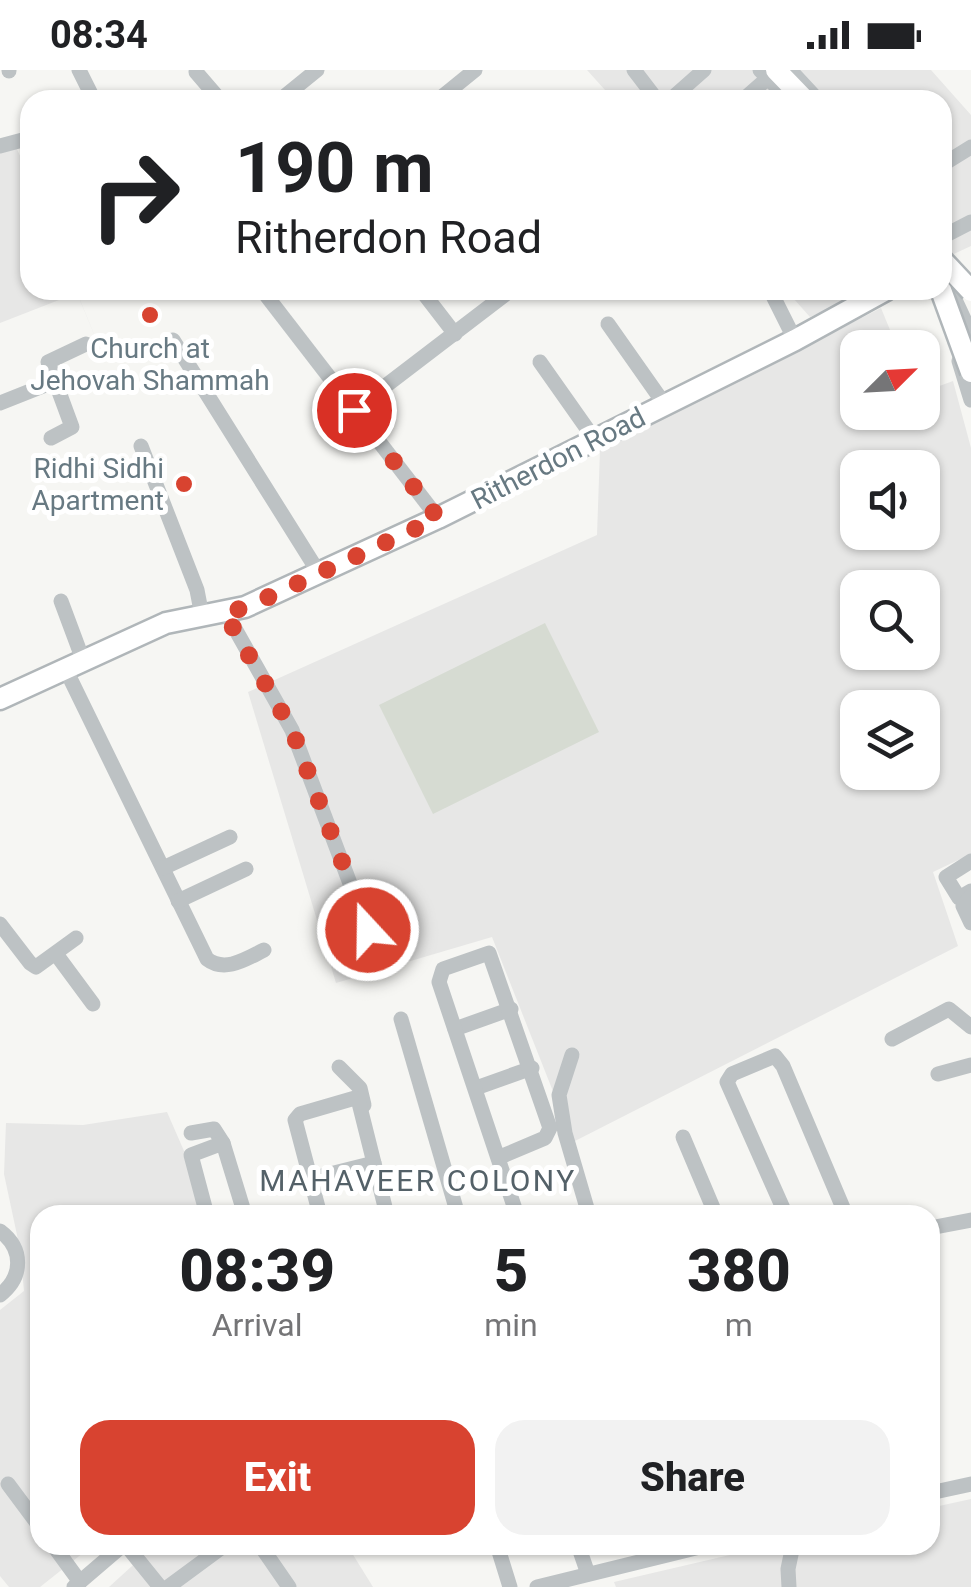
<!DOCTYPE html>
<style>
body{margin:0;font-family:Roboto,sans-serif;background:#f2f2f2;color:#202124;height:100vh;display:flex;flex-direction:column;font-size:38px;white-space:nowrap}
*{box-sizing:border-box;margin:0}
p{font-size:32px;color:#757577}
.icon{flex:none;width:55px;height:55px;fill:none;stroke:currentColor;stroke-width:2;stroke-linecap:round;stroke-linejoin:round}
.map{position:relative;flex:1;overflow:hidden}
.sheet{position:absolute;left:30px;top:1135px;width:910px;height:350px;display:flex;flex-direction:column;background:#fff;border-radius:30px;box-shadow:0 2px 8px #0004}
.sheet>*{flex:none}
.top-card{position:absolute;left:20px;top:20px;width:932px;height:210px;border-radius:30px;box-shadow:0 2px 8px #0004;background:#fff;color:#202124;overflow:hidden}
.needle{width:65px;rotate:66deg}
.controls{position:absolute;left:840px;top:260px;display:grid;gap:20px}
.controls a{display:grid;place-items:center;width:100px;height:100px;border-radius:20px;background:#fff;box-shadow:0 2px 8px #0004;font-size:50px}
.pin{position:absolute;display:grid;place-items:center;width:85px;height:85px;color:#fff;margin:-42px;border:5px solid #fff;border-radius:50%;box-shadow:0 2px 10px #0007}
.me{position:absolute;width:110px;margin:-55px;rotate:339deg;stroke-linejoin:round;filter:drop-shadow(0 0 8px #0008)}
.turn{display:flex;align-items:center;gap:35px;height:210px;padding:0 50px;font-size:45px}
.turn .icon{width:130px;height:130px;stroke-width:2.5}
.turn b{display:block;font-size:70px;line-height:85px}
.eta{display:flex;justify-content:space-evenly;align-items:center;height:170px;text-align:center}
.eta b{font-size:60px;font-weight:800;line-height:70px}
.primary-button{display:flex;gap:20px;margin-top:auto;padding:20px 50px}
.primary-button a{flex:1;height:115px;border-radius:30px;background:#d84330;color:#fff;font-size:40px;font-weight:800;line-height:115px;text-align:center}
.primary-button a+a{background:#f2f2f2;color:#202124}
.status{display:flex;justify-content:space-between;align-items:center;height:70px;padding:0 50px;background:#fff;direction:ltr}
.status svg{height:28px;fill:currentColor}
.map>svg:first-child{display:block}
.built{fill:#e7e7e6;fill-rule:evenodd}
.green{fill:#d6dbd2}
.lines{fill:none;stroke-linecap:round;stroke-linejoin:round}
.major-casing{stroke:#b0b6b9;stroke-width:25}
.minor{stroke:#bdc2c4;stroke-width:15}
.major{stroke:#fff;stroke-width:20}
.major-bridge-casing{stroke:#b0b6b9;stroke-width:25;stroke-linecap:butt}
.major-bridge{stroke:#fff;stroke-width:20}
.route{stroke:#d84330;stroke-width:18;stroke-dasharray:0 32.4}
.poi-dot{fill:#d84330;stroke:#fff;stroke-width:4}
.labels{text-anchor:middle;stroke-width:10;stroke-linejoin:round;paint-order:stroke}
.poi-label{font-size:28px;fill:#677982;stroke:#fff}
.street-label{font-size:28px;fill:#677982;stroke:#fff}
.neighbourhood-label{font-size:30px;letter-spacing:2.5px;fill:#546168;stroke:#fff}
</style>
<div class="status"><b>08:34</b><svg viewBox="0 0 49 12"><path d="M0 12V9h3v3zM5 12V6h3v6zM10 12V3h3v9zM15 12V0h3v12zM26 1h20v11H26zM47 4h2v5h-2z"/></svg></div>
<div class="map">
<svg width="971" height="1517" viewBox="0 0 971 1517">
<rect width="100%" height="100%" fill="#f6f6f3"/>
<g class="built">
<path d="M587 0H931L971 45V176L943 189 942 30H614Z"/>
<path d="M14 72 30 109V220H76L112 308 77 223 0 253V77Z"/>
<path d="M786 220H870L810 247Z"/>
<path d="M881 238 897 277 858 278V342H922L923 322 953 311 971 378V784L933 802 958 876 573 1072 492 867 336 913 248 622 597 465 600 380ZM858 398H922V462H858ZM858 518H922V582H858ZM858 638H922V702H858Z"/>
<path d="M167 1042 198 1113 207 1145H40V1475H93L40 1517H9L0 1506V1240L24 1221 20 1179 4 1104 6 1053 83 1055Z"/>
<path d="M971 1429V1517H616L614 1512 773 1475H930V1438Z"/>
<path d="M155 1475H347L373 1517H109Z"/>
</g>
<path class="green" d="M545 553 599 662 433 744 379 635Z"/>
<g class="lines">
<defs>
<g id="major">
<path d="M776 0 805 30"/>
<path d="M0 629 166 553 245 537 438 448 795 270 886 220"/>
</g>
</defs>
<use href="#major" class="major-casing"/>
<g class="minor">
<path d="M9 0V1"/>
<path d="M79 0 94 30"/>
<path d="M634 0 657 30"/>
<path d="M760 0 789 30"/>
<path d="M790 0 818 30"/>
<path d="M196 2 220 30"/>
<path d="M280 30 317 0"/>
<path d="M438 30 475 0"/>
<path d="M670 30 704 0"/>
<path d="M743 30 768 8"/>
<path d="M0 76 30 68"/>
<path d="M942 95 971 77"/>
<path d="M942 167 971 152"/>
<path d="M943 204 971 264"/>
<path d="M262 220 438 448"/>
<path d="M421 220 455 264"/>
<path d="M770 220 795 270"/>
<path d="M608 254 665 335"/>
<path d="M173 270 319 503"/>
<path d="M959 291 971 330"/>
<path d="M540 292 595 370"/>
<path d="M0 333 53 312"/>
<path d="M354 340 511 220"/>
<path d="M51 368 72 357 48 292 86 274"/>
<path d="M141 376 197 520 202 546"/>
<path d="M61 531 83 590"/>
<path d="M225 541 292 660 368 861"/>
<path d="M65 598 207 889C225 903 246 889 264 880"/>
<path d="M971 791 946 807 959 828 971 821"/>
<path d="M163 798 230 767"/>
<path d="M971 826 963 836 971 853"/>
<path d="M178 831 246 799"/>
<path d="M0 854 30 893 36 897 76 868"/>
<path d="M56 884 93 934"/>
<path d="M401 949 458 1145"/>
<path d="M455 959 511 939"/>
<path d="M892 969 949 939 971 957"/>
<path d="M572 985 559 1025 565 1063 589 1145"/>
<path d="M339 997 360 1018 364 1035"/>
<path d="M938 1004 971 995"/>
<path d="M476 1018 532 998"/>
<path d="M191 1063 214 1059 223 1073"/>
<path d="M683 1067 716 1145"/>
<path d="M500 1087 545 1068 550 1058 489 883 443 899 439 912 517 1145"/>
<path d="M310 1109 374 1093"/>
<path d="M207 1145 191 1085 223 1073 245 1145"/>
<path d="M320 1145 295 1050 300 1044 355 1028 359 1033 387 1145"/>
<path d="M786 1145 727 1012 732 1004 775 986 783 996 846 1145"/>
<path d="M930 1158 971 1150"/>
<path d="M0 1161C24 1179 23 1207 0 1225"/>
<path d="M8 1414 40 1457"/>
<path d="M930 1423 971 1414"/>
<path d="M53 1475 80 1512"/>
<path d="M126 1475 160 1517"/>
<path d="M260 1475 289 1517"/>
<path d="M497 1475 510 1517"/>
<path d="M578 1475 588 1504"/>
<path d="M74 1517 123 1475"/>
<path d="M168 1517 225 1475"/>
<path d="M537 1517 708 1475"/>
<path d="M789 1517 788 1499 793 1475"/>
</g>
<use href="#major" class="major"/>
<defs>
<g id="major-bridge">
<path d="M942 190 971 221"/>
<path d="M941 220 971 302"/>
</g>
</defs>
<use href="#major-bridge" class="major-bridge-casing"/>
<use href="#major-bridge" class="major-bridge"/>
</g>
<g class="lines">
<path class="route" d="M354 340 438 448 245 538 224 542 292 660 368 860"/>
</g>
<g class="poi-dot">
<circle cx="150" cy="245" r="10"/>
<circle cx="184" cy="414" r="10"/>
</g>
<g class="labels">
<g class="poi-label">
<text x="150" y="288">Church at<tspan x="150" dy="32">Jehovah Shammah</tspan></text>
<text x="164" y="408" text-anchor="end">Ridhi Sidhi<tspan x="164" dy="32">Apartment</tspan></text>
</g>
<g class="street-label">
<text transform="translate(558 388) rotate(-27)" y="10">Ritherdon Road</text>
</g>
<g class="neighbourhood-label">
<text x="418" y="1121">MAHAVEER COLONY</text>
</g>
</g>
</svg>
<div class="controls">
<a><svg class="needle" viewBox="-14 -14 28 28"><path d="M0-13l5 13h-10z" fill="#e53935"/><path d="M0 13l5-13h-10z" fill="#757577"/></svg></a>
<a><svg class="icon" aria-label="sound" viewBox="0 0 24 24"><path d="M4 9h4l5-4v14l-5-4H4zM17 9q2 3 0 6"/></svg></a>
<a><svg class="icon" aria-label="search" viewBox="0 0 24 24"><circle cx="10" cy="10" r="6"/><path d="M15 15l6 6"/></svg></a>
<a><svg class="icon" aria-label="layers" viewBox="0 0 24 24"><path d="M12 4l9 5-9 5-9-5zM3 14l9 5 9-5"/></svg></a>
</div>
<div class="pin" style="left:354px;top:340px;background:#d93025"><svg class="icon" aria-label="arrive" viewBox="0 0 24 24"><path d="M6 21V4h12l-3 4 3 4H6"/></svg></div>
<svg class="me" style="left:368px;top:860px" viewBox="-20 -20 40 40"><circle r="17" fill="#d84330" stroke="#fff" stroke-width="3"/><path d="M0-11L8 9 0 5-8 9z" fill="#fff"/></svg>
<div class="top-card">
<div class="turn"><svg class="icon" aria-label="right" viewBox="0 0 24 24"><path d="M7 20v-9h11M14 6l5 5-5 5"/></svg><div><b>190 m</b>Ritherdon Road</div></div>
</div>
<section class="sheet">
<div class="eta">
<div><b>08:39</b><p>Arrival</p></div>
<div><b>5</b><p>min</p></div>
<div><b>380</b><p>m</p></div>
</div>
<div class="primary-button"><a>Exit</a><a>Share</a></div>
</section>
</div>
